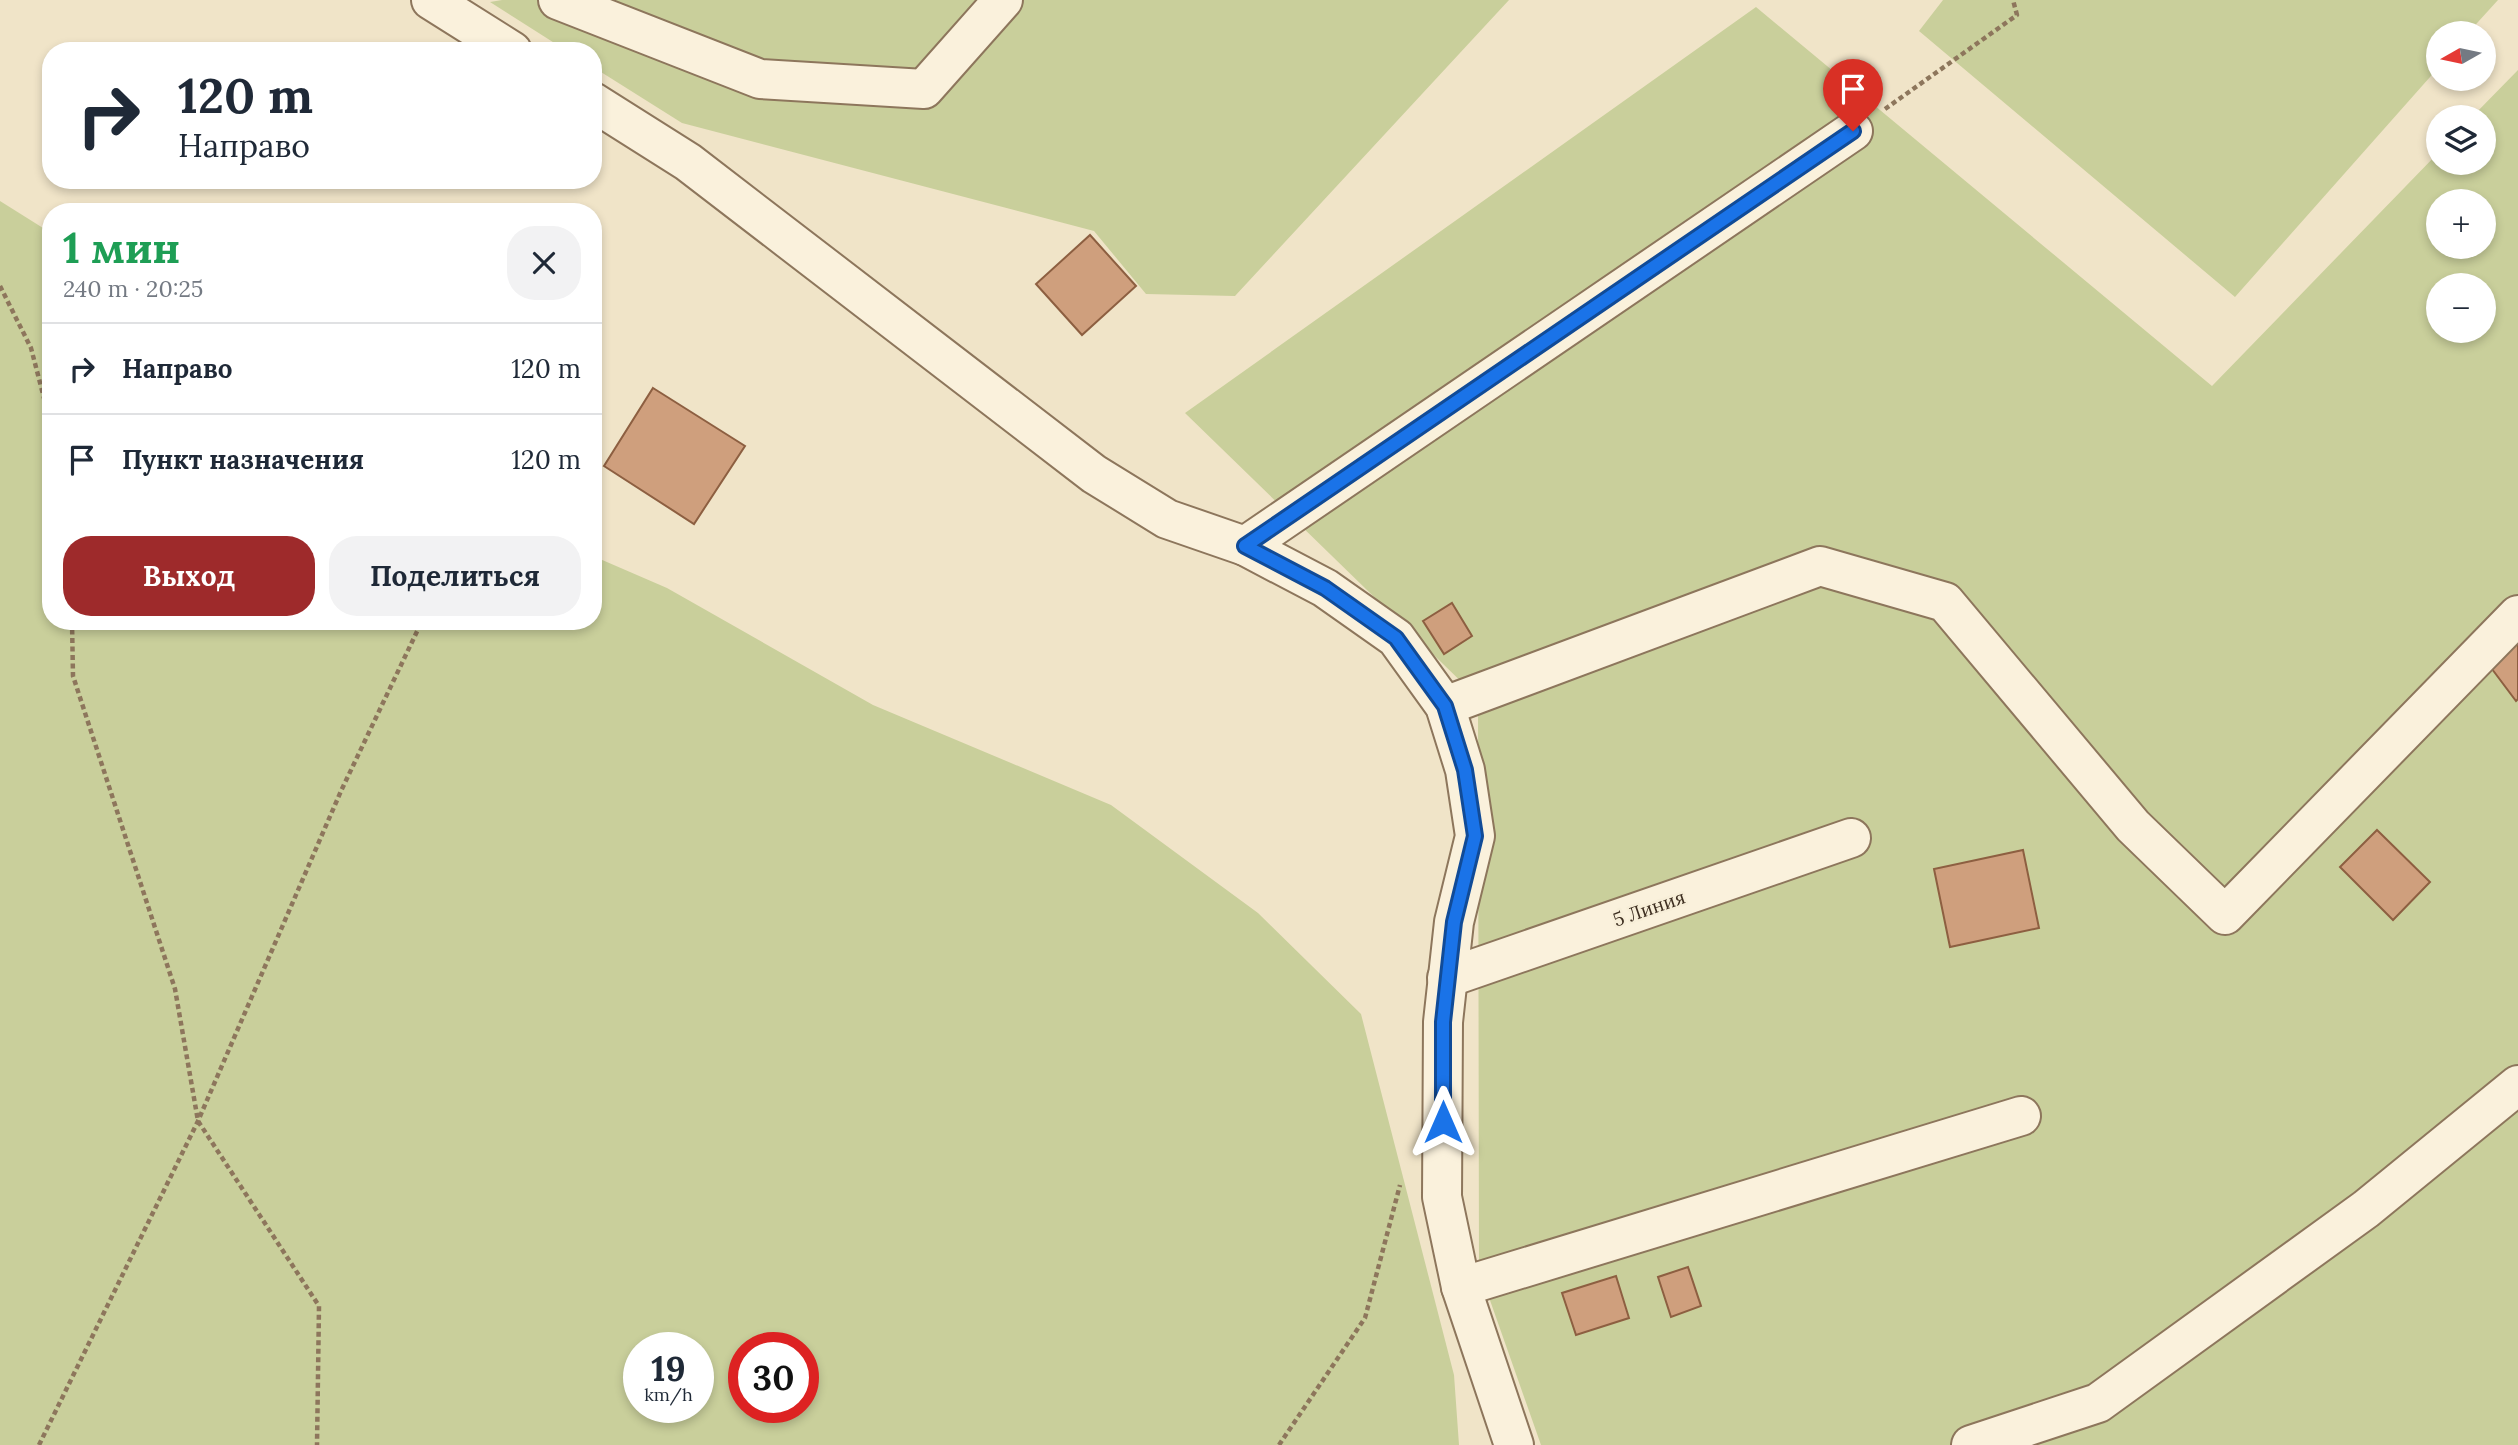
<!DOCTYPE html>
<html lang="ru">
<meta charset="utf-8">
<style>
body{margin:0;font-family:Lora,serif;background:#f2f2f3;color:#1f2937;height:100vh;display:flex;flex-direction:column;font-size:26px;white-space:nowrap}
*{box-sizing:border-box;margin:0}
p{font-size:23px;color:#747a83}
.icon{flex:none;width:38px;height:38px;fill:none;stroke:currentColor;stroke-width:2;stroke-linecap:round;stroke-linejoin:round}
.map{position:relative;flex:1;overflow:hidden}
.panel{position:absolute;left:42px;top:203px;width:560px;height:427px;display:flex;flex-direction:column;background:#fff;border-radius:28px;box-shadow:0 4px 10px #0003}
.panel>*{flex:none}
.banner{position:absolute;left:42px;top:42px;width:560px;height:147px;border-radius:28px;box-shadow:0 4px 10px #0003;background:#fff;color:#1f2937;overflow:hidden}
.needle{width:46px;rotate:261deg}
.fabs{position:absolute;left:2426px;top:21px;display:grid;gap:14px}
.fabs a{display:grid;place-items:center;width:70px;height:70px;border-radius:50%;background:#fff;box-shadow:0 4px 10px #0003;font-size:35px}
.speed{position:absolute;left:623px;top:1332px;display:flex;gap:14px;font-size:35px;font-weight:700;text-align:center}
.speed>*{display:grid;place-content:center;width:91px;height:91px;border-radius:50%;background:#fff;box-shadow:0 4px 10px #0003;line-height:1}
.speed small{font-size:18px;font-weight:400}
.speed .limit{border:10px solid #d22;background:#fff;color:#111}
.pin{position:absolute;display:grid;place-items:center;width:60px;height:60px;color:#fff;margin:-72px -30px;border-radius:50% 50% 50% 0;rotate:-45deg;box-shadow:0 0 7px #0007}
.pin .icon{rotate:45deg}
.me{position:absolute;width:77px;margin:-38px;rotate:0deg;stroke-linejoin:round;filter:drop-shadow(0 0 5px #0008)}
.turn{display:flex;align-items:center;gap:24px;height:147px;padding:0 21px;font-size:32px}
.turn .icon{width:91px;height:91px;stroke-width:2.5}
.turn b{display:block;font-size:49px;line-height:60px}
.round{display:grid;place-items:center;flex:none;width:74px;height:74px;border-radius:28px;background:#f2f2f3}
.head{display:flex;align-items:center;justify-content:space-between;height:119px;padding:0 21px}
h1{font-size:42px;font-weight:800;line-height:52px;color:#1e9e55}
.cta{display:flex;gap:14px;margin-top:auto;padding:14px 21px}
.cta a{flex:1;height:80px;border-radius:28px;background:#9e2a2b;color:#fff;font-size:28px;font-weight:800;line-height:80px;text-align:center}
.cta a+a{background:#f2f2f3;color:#1f2937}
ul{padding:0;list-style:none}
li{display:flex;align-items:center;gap:21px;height:91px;padding:0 21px;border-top:2px solid #e0e1e3}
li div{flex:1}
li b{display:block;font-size:26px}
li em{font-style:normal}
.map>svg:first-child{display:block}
.green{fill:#c9cf9b;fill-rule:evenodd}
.building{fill:#cf9f7d;stroke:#8d5f41;stroke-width:2}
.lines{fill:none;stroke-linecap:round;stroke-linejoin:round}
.minor-casing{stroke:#8d765c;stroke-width:42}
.path{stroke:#8d765c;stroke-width:4.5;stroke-dasharray:5 3.5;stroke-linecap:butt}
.minor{stroke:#faf1dc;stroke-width:38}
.route-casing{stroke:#114b97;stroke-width:18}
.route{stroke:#1a73e8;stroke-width:12}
.labels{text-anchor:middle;stroke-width:5;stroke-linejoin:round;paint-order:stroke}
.street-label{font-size:19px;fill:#3d2e20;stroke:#f7eed8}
</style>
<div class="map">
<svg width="2518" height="1445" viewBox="0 0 2518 1445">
<rect width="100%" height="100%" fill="#f0e4c8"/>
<g class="green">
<path d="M502 0H1509L1235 296 1146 294 1094 231 682 123 593 67V51H567L490 2Z"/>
<path d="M1943 0H2498L2468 33H2438V68L2235 297 1919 31Z"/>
<path d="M1756 7 2212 386 2438 153V163H2483V117H2472L2518 70V1445H1541L1479 1269 1478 698 1185 413ZM2438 201H2483V247H2438ZM2438 285H2483V331H2438Z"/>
<path d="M0 201 51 233V621H593V556L667 588 873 705 1111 805 1258 913 1361 1014 1454 1375 1459 1445H0ZM639 1348H698V1407H639ZM744 1348H803V1407H744Z"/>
</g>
<g class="building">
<path d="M1090 235 1136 286 1082 335 1036 284Z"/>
<path d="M653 388 745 446 694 524 604 466Z"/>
<path d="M1452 603 1472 636 1444 654 1423 621Z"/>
<path d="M2518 636V699L2516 701 2486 661Z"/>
<path d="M2377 830 2430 882 2393 920 2340 867Z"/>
<path d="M2023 850 2039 928 1950 947 1934 869Z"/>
<path d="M1688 1267 1701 1306 1671 1317 1658 1277Z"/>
<path d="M1616 1276 1629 1318 1576 1335 1562 1293Z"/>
</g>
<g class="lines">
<defs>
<g id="minor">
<path d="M431 0 512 51"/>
<path d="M558 0 760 79 924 89 1003 0"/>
<path d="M593 102 688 162 1094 474 1167 519 1245 546 1325 588 1396 638 1445 706 1465 770 1475 836 1454 922 1443 1022 1442 1197 1461 1287 1514 1445"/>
<path d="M1245 546 1853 131"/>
<path d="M1445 706 1820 566 1945 602 2133 826 2225 915 2518 615"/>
<path d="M1447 978 1851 838"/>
<path d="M1461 1287 2021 1116"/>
<path d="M1971 1445 2098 1403 2366 1209 2518 1085"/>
</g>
</defs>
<use href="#minor" class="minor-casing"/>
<g class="path">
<path d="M1885 109 2017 15 2013 0"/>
<path d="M0 286 31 348 51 425"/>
<path d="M72 621 73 676 175 989 198 1121 319 1306 317 1445"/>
<path d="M39 1445 198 1121 341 791 422 621"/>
<path d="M1279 1445 1365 1318 1400 1185"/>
</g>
<use href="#minor" class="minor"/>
</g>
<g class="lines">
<defs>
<path id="route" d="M1443 1122V1022L1454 922 1475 836 1465 770 1445 706 1396 638 1325 588 1245 546 1853 131"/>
</defs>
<use href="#route" class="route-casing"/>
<use href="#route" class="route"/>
</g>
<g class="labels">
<g class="street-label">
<text transform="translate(1649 908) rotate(-19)" y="7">5 Линия</text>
</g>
</g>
</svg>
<div class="fabs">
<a><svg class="needle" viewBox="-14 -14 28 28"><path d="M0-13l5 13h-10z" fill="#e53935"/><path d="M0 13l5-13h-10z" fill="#747a83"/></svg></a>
<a><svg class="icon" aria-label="layers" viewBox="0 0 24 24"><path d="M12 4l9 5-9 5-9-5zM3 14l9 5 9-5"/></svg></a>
<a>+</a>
<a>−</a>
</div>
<div class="speed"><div>19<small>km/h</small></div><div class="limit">30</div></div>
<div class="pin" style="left:1853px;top:131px;background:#d93025"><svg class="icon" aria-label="arrive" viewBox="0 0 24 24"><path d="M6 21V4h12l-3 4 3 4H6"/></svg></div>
<svg class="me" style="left:1443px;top:1122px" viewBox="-20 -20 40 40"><path d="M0-17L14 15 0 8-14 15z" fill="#1a73e8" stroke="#fff" stroke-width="4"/></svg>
<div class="banner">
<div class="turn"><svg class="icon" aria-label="right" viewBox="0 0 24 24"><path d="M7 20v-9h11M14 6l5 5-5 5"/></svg><div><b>120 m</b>Направо</div></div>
</div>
<section class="panel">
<div class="head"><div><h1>1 мин</h1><p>240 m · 20:25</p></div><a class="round"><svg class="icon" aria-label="close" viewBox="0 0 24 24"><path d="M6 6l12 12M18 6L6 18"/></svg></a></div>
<ul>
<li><svg class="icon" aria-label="right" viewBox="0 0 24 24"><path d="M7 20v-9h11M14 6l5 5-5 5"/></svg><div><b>Направо</b></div><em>120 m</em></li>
<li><svg class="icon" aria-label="arrive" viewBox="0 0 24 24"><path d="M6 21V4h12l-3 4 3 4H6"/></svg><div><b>Пункт назначения</b></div><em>120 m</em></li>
</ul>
<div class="cta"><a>Выход</a><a>Поделиться</a></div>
</section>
</div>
